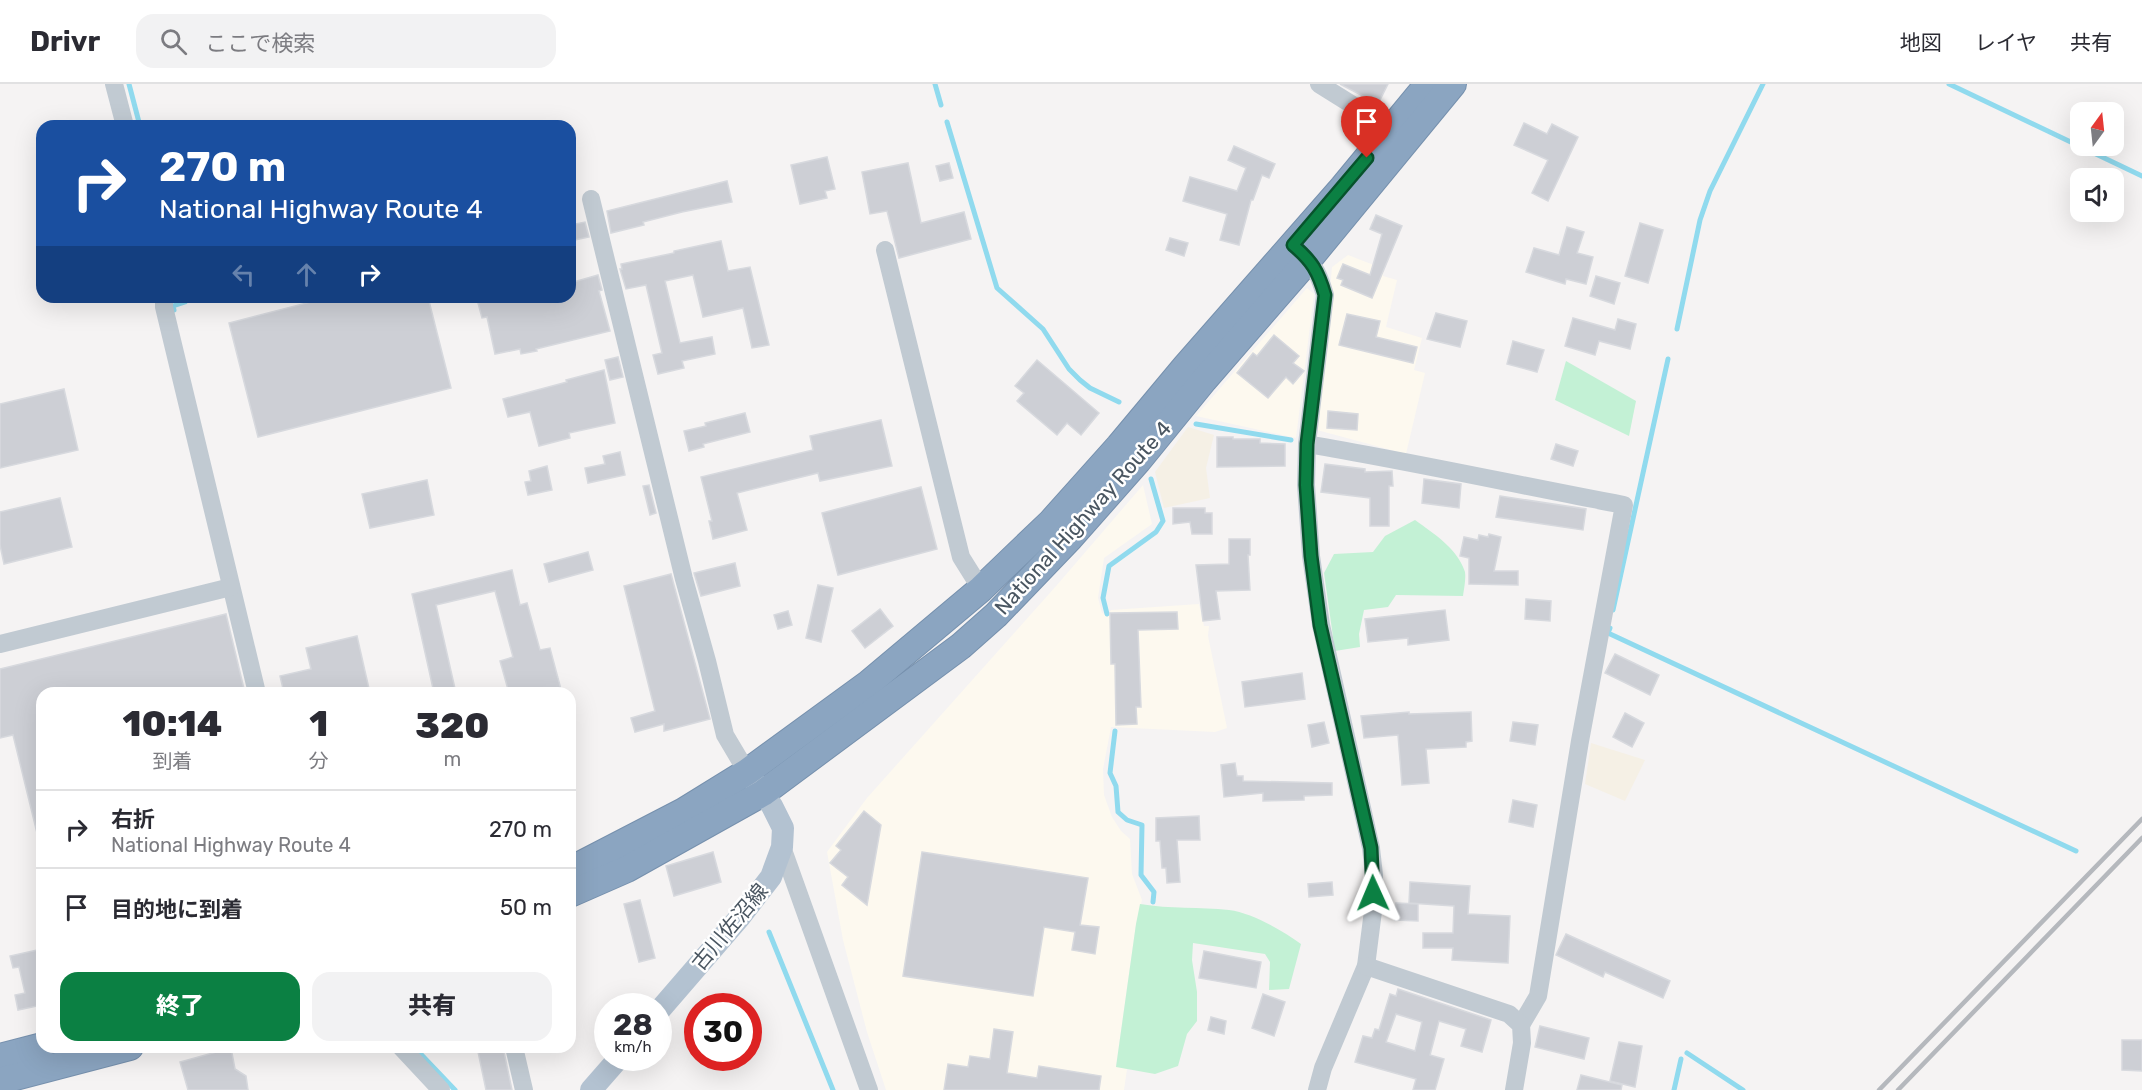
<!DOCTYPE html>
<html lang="ja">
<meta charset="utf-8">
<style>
body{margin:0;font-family:Rubik,"Noto Sans JP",sans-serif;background:#f2f2f3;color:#2b2b33;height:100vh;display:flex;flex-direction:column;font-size:22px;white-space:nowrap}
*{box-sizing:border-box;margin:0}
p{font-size:20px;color:#7c7c81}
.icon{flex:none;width:33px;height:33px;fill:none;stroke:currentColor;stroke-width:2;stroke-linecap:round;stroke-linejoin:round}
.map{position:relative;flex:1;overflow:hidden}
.sheet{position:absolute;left:36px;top:603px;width:540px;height:366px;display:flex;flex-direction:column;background:#fff;border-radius:18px;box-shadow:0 6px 24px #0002}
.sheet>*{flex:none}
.banner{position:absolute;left:36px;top:36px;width:540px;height:183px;border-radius:18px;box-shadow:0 6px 24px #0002;background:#1a4fa0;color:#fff;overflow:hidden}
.needle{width:39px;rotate:15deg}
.fabs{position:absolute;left:2070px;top:18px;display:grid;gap:12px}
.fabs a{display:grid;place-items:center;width:54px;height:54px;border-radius:12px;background:#fff;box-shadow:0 6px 24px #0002;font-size:30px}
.speed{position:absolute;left:594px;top:909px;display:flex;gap:12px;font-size:30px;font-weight:700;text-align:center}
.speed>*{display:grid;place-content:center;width:78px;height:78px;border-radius:50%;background:#fff;box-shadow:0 6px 24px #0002;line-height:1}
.speed small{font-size:15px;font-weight:400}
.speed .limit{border:9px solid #d22;background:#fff;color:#111}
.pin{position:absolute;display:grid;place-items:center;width:51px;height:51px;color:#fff;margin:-62px -26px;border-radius:50% 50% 50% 0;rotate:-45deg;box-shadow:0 0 6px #0007}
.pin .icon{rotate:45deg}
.me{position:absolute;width:66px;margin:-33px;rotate:359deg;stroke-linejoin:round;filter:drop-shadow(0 0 4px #0008)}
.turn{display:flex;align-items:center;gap:21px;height:126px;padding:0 24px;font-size:27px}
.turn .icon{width:78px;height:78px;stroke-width:2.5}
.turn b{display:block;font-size:42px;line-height:51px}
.lanes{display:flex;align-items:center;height:57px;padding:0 24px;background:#0003;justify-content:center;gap:30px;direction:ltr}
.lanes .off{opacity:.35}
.eta{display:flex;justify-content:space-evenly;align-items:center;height:102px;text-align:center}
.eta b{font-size:36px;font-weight:800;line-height:42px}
.cta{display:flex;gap:12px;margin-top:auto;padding:12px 24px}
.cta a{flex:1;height:69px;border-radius:18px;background:#0b8043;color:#fff;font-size:24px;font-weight:800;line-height:69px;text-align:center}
.cta a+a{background:#f2f2f3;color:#2b2b33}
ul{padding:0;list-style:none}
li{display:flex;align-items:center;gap:18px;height:78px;padding:0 24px;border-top:2px solid #e1e1e2}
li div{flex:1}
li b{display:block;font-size:22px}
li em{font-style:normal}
header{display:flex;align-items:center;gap:36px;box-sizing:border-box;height:84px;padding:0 30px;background:#fff;border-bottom:2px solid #e1e1e2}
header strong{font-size:28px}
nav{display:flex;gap:33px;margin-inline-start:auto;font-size:21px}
.search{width:420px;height:54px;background:#f2f2f3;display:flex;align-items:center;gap:15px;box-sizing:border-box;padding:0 21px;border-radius:18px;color:#7c7c81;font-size:22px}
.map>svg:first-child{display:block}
.commercial{fill:#fdf9ef}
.green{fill:#c3f1d5}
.sand{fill:#f5f0e5}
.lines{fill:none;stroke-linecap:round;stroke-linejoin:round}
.stream{stroke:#90daee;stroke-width:5}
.building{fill:#cdcfd5;stroke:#d7d9de;stroke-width:1.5;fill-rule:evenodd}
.highway-casing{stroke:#7690ad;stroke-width:28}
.minor{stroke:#c1cad2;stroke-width:18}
.major{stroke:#b3c2d1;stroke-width:22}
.highway{stroke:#8ba5c1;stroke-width:26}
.rail{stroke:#b5b8bd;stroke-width:4.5}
.route-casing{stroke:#07532c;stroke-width:15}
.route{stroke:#0b8043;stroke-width:10}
.labels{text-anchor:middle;stroke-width:5;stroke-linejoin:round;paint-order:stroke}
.street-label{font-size:21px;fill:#4a5661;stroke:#fff}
</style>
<header>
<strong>Drivr</strong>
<div class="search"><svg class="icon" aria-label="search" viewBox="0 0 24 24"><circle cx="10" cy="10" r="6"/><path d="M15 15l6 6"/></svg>ここで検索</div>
<nav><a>地図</a><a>レイヤ</a><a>共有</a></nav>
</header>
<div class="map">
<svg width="2142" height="1006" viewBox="0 0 2142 1006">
<rect width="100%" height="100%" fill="#f5f3f3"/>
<g class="commercial">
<path d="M1348 171 1384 185 1383 192 1397 196 1386 243 1422 254 1414 286 1425 289 1406 370 1317 346 1332 183Z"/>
<path d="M1307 204 1314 210 1296 354 1196 332Z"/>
<path d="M1143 401 1152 440 1104 474 1098 514 1102 529 1108 531 1111 526 1199 520 1204 542H1209L1208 552 1227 644 1215 648 1111 643 1103 685 1104 711 1112 733 1121 747 1130 755 1132 790 1142 816 1136 840 1116 982 1127 985 1124 1006H886L867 948 843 856 827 768 867 714 1057 501Z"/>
</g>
<g class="green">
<path d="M1566 277 1636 317 1629 352 1555 316Z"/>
<path d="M1415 436C1433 449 1458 465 1465 488 1466 495 1464 505 1463 512L1396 511 1388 523 1364 526 1359 550 1360 563 1335 567 1324 489 1334 470 1373 468 1385 452Z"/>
<path d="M1140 820C1170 825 1200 823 1229 826 1252 829 1282 846 1301 860L1289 905 1269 906 1270 878 1265 870 1193 859 1192 876 1197 908V937L1187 950 1178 982 1155 990 1116 983 1136 840Z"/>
</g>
<g class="sand">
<path d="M1188 343 1214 351 1206 384 1210 414 1164 424 1155 388Z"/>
<path d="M1591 659 1645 676 1625 717 1585 700Z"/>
</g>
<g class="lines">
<g class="stream">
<path d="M129 0 140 42"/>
<path d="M935 0 941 21"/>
<path d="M1949 0 2142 92"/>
<path d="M947 38 997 204 1043 245 1069 285 1080 296 1090 304 1119 318"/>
<path d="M174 226 173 222 185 218 183 213"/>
<path d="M1677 245 1700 136 1710 107 1763 0"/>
<path d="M1196 340 1291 356"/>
<path d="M1613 526 1668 275"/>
<path d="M1107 530 1103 514 1109 482 1156 448 1163 437 1151 395"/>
<path d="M1610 544 1608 549 2076 767"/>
<path d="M1115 647 1110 689 1116 702 1118 728 1127 736 1142 741 1141 791 1154 808 1153 818"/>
<path d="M769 848 833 1006"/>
<path d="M414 963 455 1006"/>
<path d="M1687 969 1743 1006"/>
<path d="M1674 1006 1681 975"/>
</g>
</g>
<g class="building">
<path d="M1340 0H1388L1378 20Z"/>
<path d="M1524 39 1547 50 1552 40 1578 53 1548 117 1532 109 1548 76 1514 61Z"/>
<path d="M1234 62 1275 80 1269 94 1262 91 1253 116H1251L1239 161 1220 156 1227 130 1183 117 1190 93 1237 107 1246 84 1228 76Z"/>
<path d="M827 73 835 105 825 107 827 114 800 120 791 81Z"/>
<path d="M908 79 921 139 964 128 971 155 899 174 887 127 870 130 862 88Z"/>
<path d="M949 79 953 94 940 97 936 82Z"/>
<path d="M727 97 732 118 682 128 643 138 644 141 611 149 607 127Z"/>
<path d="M1376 131 1402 142 1372 214 1341 201 1343 196 1337 194 1343 180 1370 191 1382 150 1370 145Z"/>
<path d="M585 138 589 153 570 157V141Z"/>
<path d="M1640 139 1663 146 1648 199 1625 192Z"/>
<path d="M1567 143 1584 148 1577 169 1593 173 1586 200 1566 195 1565 200 1526 188 1534 164 1559 171Z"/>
<path d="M1170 154 1188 159 1184 172 1166 166Z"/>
<path d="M721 157 728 187 750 183 769 261 752 264 743 224 703 233 693 191 665 197 680 259 712 253 715 270 682 277 684 284 658 290 653 271 662 269 646 201 626 205 620 185H622L621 180 674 169V167Z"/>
<path d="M598 191 602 206 599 207 610 247 536 265 537 267 521 270 520 265 495 270 487 233 482 234 478 219 499 213H570V199Z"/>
<path d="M1596 192 1620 199 1614 220 1590 212Z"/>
<path d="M330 213H428L451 304 258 353 229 239Z"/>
<path d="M1436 229 1467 237 1460 263 1427 255Z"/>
<path d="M1347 230 1380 237 1376 253 1417 263 1413 279 1339 261Z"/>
<path d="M1573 234 1615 246 1618 235 1636 240 1630 265 1599 257 1595 271 1565 262Z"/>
<path d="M1274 251 1299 272 1293 279 1304 287 1293 300 1286 293 1268 314 1237 289 1253 269 1257 272Z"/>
<path d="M1513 257 1544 266 1537 288 1507 280Z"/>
<path d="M618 273 623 293 610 296 605 276Z"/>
<path d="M1037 276 1099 329 1081 351 1067 339 1057 351 1017 317 1024 309 1015 302Z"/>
<path d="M604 286 615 339 569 349 570 354 539 362 530 328 508 333 503 315 567 298 566 296Z"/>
<path d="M64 305 78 366 0 384V320Z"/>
<path d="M1328 327 1358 330 1357 346 1327 344Z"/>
<path d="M745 329 750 348 703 360 704 363 689 367 684 347 706 342 705 339Z"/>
<path d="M881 336 892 382 820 397 818 389 737 409 747 446 713 455 709 437H712L701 393 813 366 810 352Z"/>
<path d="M1217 353H1233V355H1260V359L1285 360V382L1217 383Z"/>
<path d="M1556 360 1578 367 1573 382 1551 375Z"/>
<path d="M620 368 625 391 588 399 585 384 605 380 603 372Z"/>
<path d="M1325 380 1365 385V388L1392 387 1393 402H1389V442H1370V414L1321 408Z"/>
<path d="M547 382 552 406 528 411 525 398 531 397 529 387Z"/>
<path d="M1424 395 1461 400 1459 424 1422 419Z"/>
<path d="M427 396 434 431 370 444 362 410Z"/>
<path d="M649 401 656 429 650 431 643 402Z"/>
<path d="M921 403 937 465 838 491 822 429Z"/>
<path d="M1500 412 1586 425 1583 446 1496 433Z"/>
<path d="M60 414 72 463 4 480 0 461V428Z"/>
<path d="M1173 424H1205V429H1212V450H1192L1190 438 1173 440Z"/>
<path d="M1489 450 1501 453 1494 487H1518V501L1469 500V474L1460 472 1464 453 1478 456 1479 451 1488 453Z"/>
<path d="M1229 455H1250V471H1248L1250 506 1216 507 1220 535 1203 537 1196 481 1229 480Z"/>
<path d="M588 468 593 486 549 498 544 480Z"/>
<path d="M735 479 740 502 701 512 694 489Z"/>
<path d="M512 486 520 521 527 519 540 566 550 564 562 609H509L500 577 513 573 495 507 436 521 456 609H434L412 510Z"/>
<path d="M671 490 710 635 664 647V640L635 648 631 634 655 627 624 502Z"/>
<path d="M818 501 833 504 821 558 806 554Z"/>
<path d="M1526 515 1551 517 1550 537 1525 535Z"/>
<path d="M880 525 893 542 865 564 852 547Z"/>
<path d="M1445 526 1449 556 1408 561V554L1368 558 1365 535Z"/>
<path d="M788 527 792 541 778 545 774 531Z"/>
<path d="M1177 528 1178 545 1138 546 1141 623H1136L1137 640 1116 641 1115 580H1111L1110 529Z"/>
<path d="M226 530 245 609H42V748L37 749 13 651 0 654V585Z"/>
<path d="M357 552 370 609H284L280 592 311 585 306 564Z"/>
<path d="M1615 570 1659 591 1650 611 1605 589Z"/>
<path d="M1302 589 1305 615 1245 623 1242 598Z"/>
<path d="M1409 628V630L1471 628 1472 657 1466 658V663L1426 665 1429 699 1402 701 1398 651 1364 654 1361 632Z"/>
<path d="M1625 629 1644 639 1632 663 1613 653Z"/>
<path d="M1324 638 1329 659 1312 663 1308 641Z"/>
<path d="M1513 638 1538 641 1535 661 1510 657Z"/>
<path d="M1235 679 1237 692H1243V697L1332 699V711L1304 712V716L1263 717V709L1224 713 1221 681Z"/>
<path d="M1513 716 1537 721 1533 743 1509 738Z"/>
<path d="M864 727 881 741 867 821 842 801 848 793 830 779 841 766 836 762Z"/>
<path d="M1199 732 1200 756H1177L1180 798 1167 799 1166 784H1162L1160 757H1156V734Z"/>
<path d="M713 768 721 798 674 812 666 782Z"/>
<path d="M922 768 1088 794 1080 841 1099 843 1095 870 1072 866 1075 848 1044 843 1033 912 903 892Z"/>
<path d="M1332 798 1333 811 1309 813 1308 800Z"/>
<path d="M1410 798 1470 802 1468 830 1510 832 1508 879 1452 876 1453 864H1423V849H1453L1454 822 1409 819Z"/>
<path d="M640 816 655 874 639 878 624 820Z"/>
<path d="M1396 819 1418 820V837L1395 836Z"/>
<path d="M1566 850 1670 897 1663 914 1605 888 1603 893 1556 871Z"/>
<path d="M42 865V921L18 926 15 911 25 909 19 883 13 884 10 872Z"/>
<path d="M1204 867 1261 878 1256 904 1199 894Z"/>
<path d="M1398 905 1491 936 1482 968 1461 962 1466 945 1439 937 1430 971 1444 975 1435 1006H1413L1416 995 1355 978 1363 952 1372 954 1375 945 1379 946 1390 910 1396 912ZM1396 930 1422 938 1415 967 1386 958Z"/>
<path d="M1263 910 1285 918 1274 952 1252 944Z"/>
<path d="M1211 933 1226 937 1224 950 1208 946Z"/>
<path d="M1540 942 1589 954 1584 975 1535 963Z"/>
<path d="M994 945 1013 948 1007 989 1037 994 1039 982 1101 992 1099 1006H944L948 980 968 983 970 972 990 975Z"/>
<path d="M2122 956H2142V987L2122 986Z"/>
<path d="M1619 958 1642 962 1635 1003 1610 997Z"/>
<path d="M477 963H503L512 1006H486Z"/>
<path d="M231 964 235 985 246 992 248 1006H188L180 978Z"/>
<path d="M1581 991 1622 1001 1621 1006H1577Z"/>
</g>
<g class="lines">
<defs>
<g id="highway">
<path d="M570 786 684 727 747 688 869 599 981 505 1051 438 1119 362 1185 283 1343 103 1428 0"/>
<path d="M570 810 627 785 763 709 961 562 996 531 1070 454 1138 377 1204 296 1309 175 1453 0"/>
<path d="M0 973 42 962"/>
<path d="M0 997 130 963"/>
</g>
</defs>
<use href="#highway" class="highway-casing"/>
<g class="minor">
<path d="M114 0 125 42"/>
<path d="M1319 0 1391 45"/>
<path d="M591 115 684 495 707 577 725 651 747 688"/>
<path d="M885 166 961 473 981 505"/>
<path d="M1302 169C1315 181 1320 194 1325 211L1307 360 1306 401 1311 472 1321 541 1371 764 1374 791 1373 827 1366 882 1323 984 1317 1006"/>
<path d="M164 213V223L257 609"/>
<path d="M1307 360C1413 378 1518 401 1624 421L1580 657 1538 912 1521 941"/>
<path d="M0 560 231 503"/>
<path d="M782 763 869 1006"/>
<path d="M1366 882 1509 930 1521 941 1522 959 1514 1006"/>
<path d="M401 963 441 1006"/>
<path d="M514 963 524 1006"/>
</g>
<g class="major">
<path d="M658 928 740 833 771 793 782 763 783 744 772 722 753 696"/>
<path d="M591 1006 619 974"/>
</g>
<use href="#highway" class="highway"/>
<g class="rail">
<path d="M1879 1006 2142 735"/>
<path d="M1898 1006 2142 754"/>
</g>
</g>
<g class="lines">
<defs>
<path id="route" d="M1367 74 1293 161C1312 177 1318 187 1325 211L1307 360 1306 401 1311 472 1320 541 1371 764 1373 809"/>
</defs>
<use href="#route" class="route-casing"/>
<use href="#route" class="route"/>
</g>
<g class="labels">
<g class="street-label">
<text transform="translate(1083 434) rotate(-48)" y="7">National Highway Route 4</text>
<text transform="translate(730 843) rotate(-50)" y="7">古川佐沼線</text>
</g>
</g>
</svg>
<div class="fabs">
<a><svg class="needle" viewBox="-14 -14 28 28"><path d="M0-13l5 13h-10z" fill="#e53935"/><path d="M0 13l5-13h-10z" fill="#7c7c81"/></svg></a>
<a><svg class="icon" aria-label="sound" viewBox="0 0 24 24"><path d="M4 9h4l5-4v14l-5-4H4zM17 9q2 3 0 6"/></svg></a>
</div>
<div class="speed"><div>28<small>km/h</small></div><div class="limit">30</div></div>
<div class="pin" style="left:1367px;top:74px;background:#d93025"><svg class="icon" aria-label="arrive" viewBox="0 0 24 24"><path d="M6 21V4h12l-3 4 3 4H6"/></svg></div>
<svg class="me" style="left:1373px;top:809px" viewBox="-20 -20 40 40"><path d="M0-17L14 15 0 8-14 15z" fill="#0b8043" stroke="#fff" stroke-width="4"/></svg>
<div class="banner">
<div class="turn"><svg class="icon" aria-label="right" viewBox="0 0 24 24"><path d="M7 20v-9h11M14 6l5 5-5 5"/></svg><div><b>270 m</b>National Highway Route 4</div></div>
<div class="lanes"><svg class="icon off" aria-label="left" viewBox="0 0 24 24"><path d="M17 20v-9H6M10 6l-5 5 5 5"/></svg><svg class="icon off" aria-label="ahead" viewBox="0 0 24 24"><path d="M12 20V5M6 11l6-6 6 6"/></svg><svg class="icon" aria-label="right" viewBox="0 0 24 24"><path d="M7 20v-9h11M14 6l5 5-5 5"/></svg></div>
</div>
<section class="sheet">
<div class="eta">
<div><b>10:14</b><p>到着</p></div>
<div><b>1</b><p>分</p></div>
<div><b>320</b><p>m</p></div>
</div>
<ul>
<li><svg class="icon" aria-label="right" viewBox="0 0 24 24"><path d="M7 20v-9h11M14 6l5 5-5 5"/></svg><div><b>右折</b><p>National Highway Route 4</p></div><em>270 m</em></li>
<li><svg class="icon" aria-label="arrive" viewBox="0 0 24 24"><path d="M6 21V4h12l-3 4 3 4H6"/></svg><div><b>目的地に到着</b></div><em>50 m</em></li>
</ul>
<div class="cta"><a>終了</a><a>共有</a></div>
</section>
</div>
